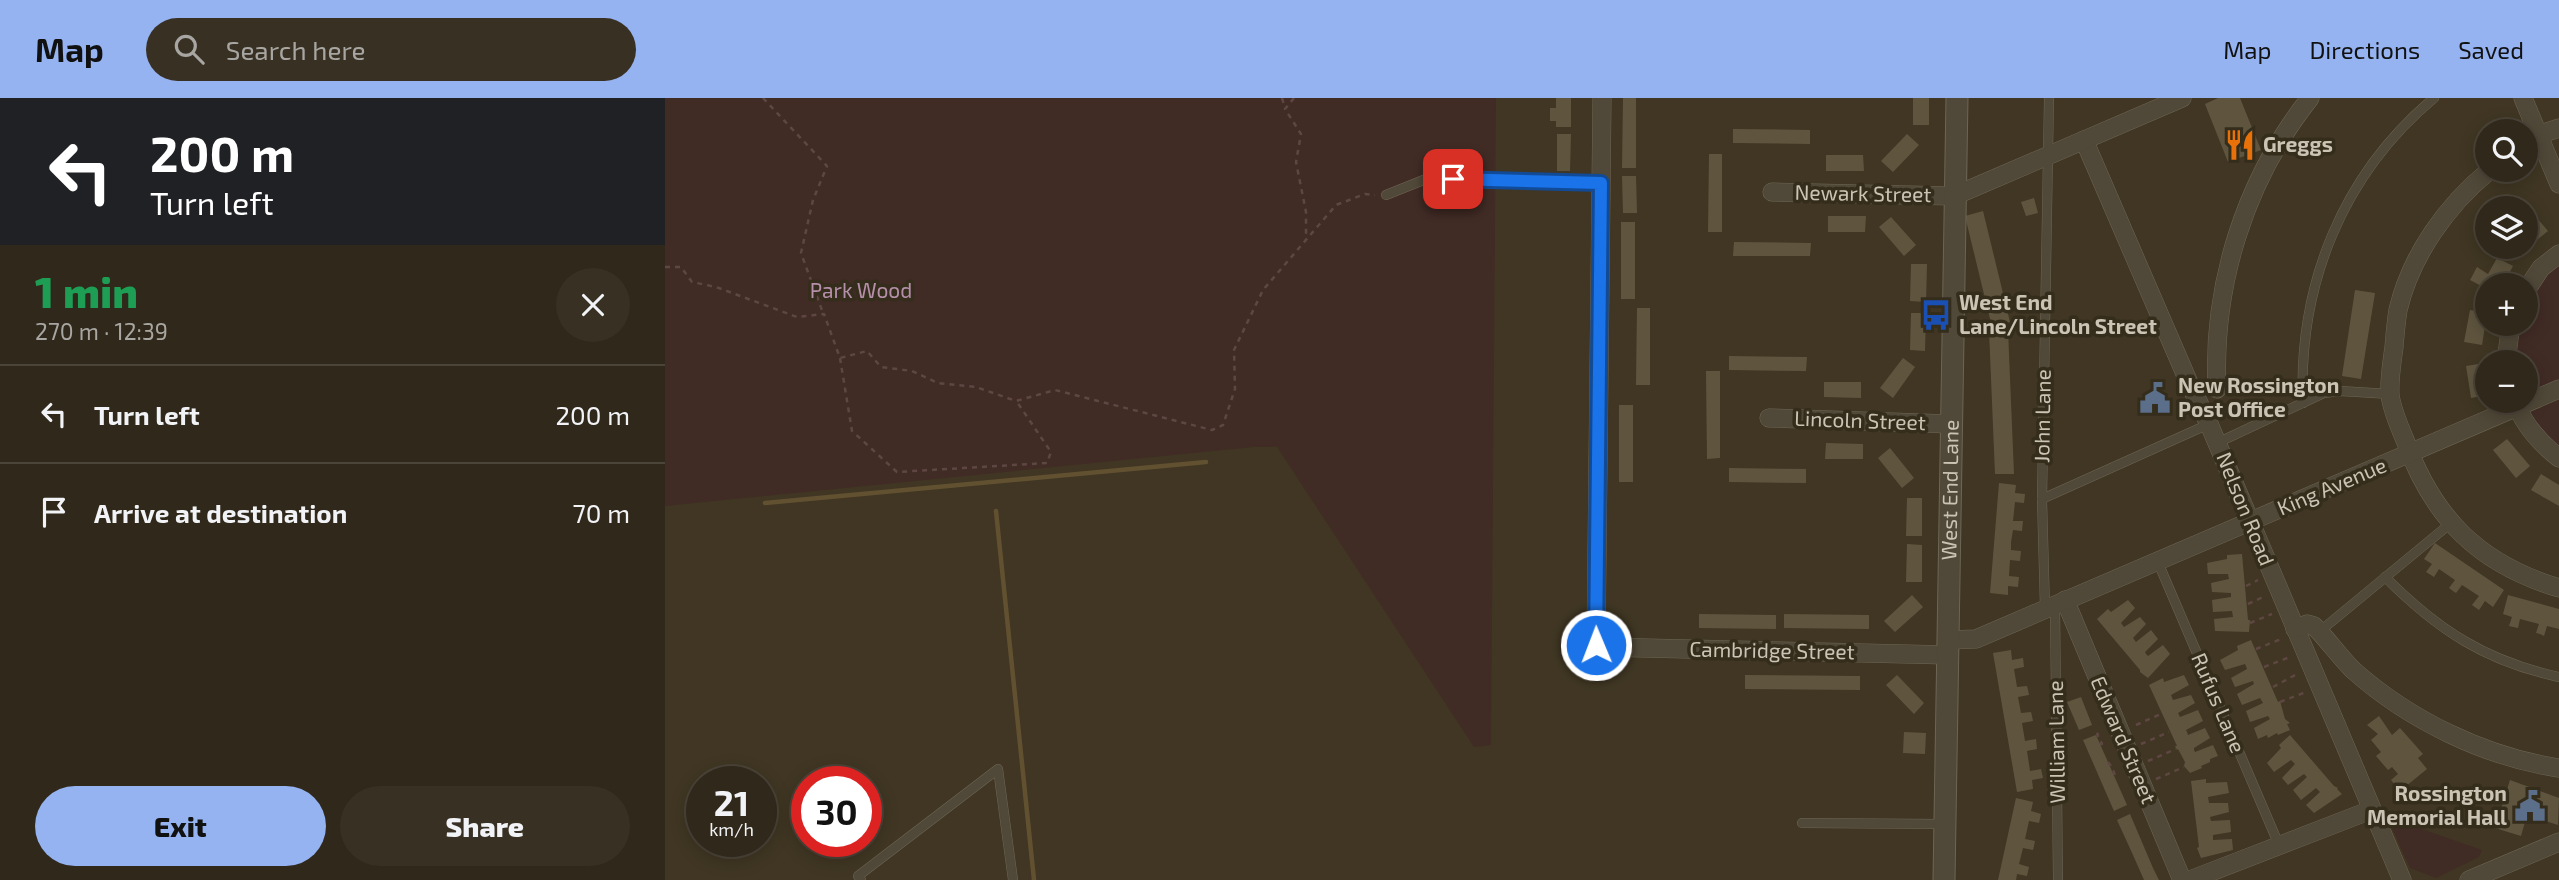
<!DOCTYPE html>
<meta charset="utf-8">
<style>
body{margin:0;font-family:"Exo 2",sans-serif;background:#383023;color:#f1f3f6;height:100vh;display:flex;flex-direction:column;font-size:26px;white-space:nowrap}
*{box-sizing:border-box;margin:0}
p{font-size:23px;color:#a8a6a2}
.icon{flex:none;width:38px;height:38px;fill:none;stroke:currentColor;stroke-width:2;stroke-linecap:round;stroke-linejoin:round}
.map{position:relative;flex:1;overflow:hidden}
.sheet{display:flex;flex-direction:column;background:#30281a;width:665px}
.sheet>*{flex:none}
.banner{background:#202124;color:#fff;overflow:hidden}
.controls{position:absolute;left:1810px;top:21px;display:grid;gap:14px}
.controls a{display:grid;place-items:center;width:63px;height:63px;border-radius:50%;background:#30281a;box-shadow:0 4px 18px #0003,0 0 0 2px #4b4439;font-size:35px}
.speed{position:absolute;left:21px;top:668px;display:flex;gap:14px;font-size:35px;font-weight:700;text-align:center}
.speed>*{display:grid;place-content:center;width:91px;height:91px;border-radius:50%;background:#30281a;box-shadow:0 4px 18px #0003,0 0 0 2px #4b4439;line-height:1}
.speed small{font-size:18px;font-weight:400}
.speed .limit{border:10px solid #d22;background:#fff;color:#111}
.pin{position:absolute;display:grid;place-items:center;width:60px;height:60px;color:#fff;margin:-30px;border-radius:14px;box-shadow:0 4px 10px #0006}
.me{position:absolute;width:77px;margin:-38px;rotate:359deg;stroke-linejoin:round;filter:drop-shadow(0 0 5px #0008)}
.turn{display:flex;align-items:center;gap:24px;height:147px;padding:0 35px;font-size:32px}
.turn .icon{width:91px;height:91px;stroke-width:2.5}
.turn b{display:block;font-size:49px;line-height:60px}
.round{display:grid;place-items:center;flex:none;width:74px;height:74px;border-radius:37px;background:#383023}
.headline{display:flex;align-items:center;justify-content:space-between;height:119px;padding:0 35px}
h1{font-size:42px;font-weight:800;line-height:52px;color:#1e9e55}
.primary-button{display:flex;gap:14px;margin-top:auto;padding:14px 35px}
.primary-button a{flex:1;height:80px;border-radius:42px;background:#95b2f1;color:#111;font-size:28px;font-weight:800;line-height:80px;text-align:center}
.primary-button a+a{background:#383023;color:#f1f3f6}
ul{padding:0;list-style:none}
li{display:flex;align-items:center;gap:21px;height:98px;padding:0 35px;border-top:2px solid #4b4439}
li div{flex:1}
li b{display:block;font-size:26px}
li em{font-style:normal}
header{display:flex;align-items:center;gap:42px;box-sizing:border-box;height:98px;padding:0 35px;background:#95b2f1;color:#111}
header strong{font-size:33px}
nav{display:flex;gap:38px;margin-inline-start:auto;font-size:24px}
.search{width:490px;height:63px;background:#383023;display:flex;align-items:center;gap:18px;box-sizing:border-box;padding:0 24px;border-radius:38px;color:#a8a6a2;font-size:26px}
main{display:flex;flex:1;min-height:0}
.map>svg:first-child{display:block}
.green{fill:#412b25}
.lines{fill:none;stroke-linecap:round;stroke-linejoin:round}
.stream{stroke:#625131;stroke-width:4.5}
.building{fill:#5f553f}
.service-casing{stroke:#6e6655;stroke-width:10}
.minor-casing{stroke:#6e6655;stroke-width:19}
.tertiary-casing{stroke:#6e6655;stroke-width:23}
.path{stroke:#5e4743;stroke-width:2.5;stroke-dasharray:5 5;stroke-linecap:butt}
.service{stroke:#504838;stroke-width:9}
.minor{stroke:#504838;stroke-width:18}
.tertiary{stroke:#504838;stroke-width:21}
.route-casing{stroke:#114b97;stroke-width:18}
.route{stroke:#1a73e8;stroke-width:12}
.labels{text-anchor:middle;stroke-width:7;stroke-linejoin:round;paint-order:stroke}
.poi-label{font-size:21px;font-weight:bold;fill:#cbc3b4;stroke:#352d1c;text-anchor:start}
.street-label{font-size:21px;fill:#cbc3b4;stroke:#352d1c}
.park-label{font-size:21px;fill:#b68faa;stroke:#352d1c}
</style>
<header>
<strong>Map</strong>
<div class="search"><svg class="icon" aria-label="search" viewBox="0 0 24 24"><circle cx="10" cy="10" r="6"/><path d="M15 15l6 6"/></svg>Search here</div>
<nav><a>Map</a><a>Directions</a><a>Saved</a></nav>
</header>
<main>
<section class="sheet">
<div class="banner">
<div class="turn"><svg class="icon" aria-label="left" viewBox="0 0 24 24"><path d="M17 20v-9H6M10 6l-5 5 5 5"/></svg><div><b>200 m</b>Turn left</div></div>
</div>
<div class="headline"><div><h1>1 min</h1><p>270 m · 12:39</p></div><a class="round"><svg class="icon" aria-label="close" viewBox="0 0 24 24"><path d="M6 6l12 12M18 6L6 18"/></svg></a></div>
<ul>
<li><svg class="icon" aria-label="left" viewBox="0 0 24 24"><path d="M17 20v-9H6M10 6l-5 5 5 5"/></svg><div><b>Turn left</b></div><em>200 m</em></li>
<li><svg class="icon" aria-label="arrive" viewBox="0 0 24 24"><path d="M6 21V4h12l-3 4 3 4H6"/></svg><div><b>Arrive at destination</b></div><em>70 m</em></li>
</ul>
<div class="primary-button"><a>Exit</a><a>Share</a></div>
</section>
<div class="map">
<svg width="1894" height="782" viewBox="0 0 1894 782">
<rect width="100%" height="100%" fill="#403623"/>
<g class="green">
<path d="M0 0H831L826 647 809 649 612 349H589L0 408Z"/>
<path d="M1894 168V283L1860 297V264H1848L1853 226H1860C1860 201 1873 182 1894 168Z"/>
<path d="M1894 302V352L1875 332 1865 314Z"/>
<path d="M1722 719 1817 752 1814 759 1771 780 1745 770Z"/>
</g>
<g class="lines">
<g class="stream">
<path d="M100 405 541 364"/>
<path d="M331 413 369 782"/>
</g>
</g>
<g class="building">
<path d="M891 0H906V29H891V23H885V10H891Z"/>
<path d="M958 0H971V70H957Z"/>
<rect x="1248" y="0" width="16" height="27"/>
<path d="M1553 0H1575L1596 52 1563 64 1540 6Z"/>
<path d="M1068 31 1145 32V46L1068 45Z"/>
<path d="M892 36H906L905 73H892Z"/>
<path d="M1242 36 1254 47 1228 74 1216 63Z"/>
<path d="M1044 56H1057V134H1043Z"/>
<path d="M1161 57H1198L1199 73H1161Z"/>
<path d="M957 78H971L972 115H958Z"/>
<path d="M1369 100 1373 115 1361 118 1356 104Z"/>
<path d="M1860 111 1869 122 1872 120 1883 133 1862 150 1860 147Z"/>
<path d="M1318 113 1345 224 1327 229 1300 118Z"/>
<path d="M1163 118H1201L1200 134H1163Z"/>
<path d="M1226 119 1251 147 1239 158 1214 129Z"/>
<rect x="956" y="124" width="14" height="77"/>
<path d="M1069 144 1146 145 1145 158H1068Z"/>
<path d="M1832 160 1848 168 1838 187H1822V191L1805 182 1812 169 1823 176Z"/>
<path d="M1246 166H1262L1261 204 1245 203Z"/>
<path d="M1690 192 1710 195 1696 281 1677 278Z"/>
<path d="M972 210H985V287H971Z"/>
<path d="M1805 212 1822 215 1817 247 1799 244Z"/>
<path d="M1246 215H1261L1260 253 1245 252Z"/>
<path d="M1324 232H1343L1349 376H1330Z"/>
<path d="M1064 258 1142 259 1141 273 1064 272Z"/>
<path d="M1238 260 1250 269 1228 300 1215 290Z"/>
<path d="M1819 265 1822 297 1806 300 1801 268Z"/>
<path d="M1041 273H1055V360L1042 361Z"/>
<path d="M1159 284H1196V300L1159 299Z"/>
<rect x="954" y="307" width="14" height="77"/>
<path d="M1842 341 1865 368 1851 380 1828 352Z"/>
<path d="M1161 345 1198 346V361H1160Z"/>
<path d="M1225 350 1249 380 1237 390 1213 360Z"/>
<path d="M1064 370 1141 371V385L1064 384Z"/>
<path d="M1876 376 1894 387V408L1866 392Z"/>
<path d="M1334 385 1351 387 1350 395 1360 396 1359 405 1350 404 1348 423H1358L1357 433 1348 432 1346 444V452L1356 453 1355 463 1345 462 1344 478 1354 479 1353 489 1343 488V497L1325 495Z"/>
<path d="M1242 400H1257V438H1241Z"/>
<path d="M1770 445 1839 492 1828 509 1820 503 1814 512 1807 507 1814 498 1797 487 1791 495 1788 493 1784 490 1790 482 1774 471 1769 479 1761 474 1767 466 1759 461Z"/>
<path d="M1242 446 1257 447V484H1241Z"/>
<path d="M1577 456 1583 522H1585L1584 534 1550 533 1549 521 1568 519 1567 513 1548 514 1547 502 1566 499V495L1547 494 1546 485 1564 481 1563 476H1543L1542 465 1562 461V457Z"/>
<path d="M1247 497 1258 509 1230 534 1219 523Z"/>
<path d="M1843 497 1894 511V531L1882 528 1879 538 1875 536 1871 535 1874 526 1855 521 1853 530 1844 528 1847 519 1838 516Z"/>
<path d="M1463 502 1470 510 1456 525 1459 529 1475 519 1481 526 1468 540 1471 544 1486 532 1493 541 1480 554 1481 556 1483 558 1498 547 1505 556 1483 580 1475 574V572L1432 521 1443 511 1446 514Z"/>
<path d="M1034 516 1111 517V531L1034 530Z"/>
<path d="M1119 516 1204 517V531L1119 530Z"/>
<path d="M1586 542 1613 604 1615 603 1620 621 1625 625 1622 626 1625 632 1613 637 1612 635 1603 640 1602 637 1593 641 1589 630 1605 621 1603 618 1585 624 1581 613 1598 605 1595 600 1577 607 1572 596 1589 586 1588 583 1570 589 1566 580 1582 571 1581 568 1580 566 1560 572 1555 562 1573 552 1572 548Z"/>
<path d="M1346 552 1347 562 1358 560 1359 569 1349 571 1352 589 1362 588 1363 592 1364 597 1353 599 1356 615 1366 614 1367 618 1368 623 1357 625 1360 643 1371 641 1372 651 1362 653 1365 673 1376 671 1378 680 1367 682 1368 691 1352 694 1328 555Z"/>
<path d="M1080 577 1195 578V592L1080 591Z"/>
<path d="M1232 577 1259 605 1249 616 1221 587Z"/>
<path d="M1519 577 1524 587 1506 597 1508 602 1526 597 1530 605 1513 615 1515 619 1533 612 1538 623 1521 632 1522 634 1523 637 1540 630 1545 640 1529 650V652L1530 654 1548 647 1553 658 1545 661V664L1536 668 1537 670 1525 675 1519 668 1520 664 1513 651 1512 652 1510 648H1512L1484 587 1498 580 1499 584Z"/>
<path d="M1416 599 1427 627 1414 632 1402 604Z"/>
<path d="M1714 618 1727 637 1735 630 1758 656 1753 660 1762 671 1735 693 1726 682 1733 676 1727 669 1723 672 1711 658 1716 654 1706 642 1713 636 1702 627Z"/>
<path d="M1239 634 1261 635 1260 656 1238 655Z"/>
<path d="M1431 637 1462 707 1449 713 1418 642Z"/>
<path d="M1625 637 1669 688 1673 690 1672 691 1677 696 1649 715 1641 707 1655 694 1651 690 1636 702 1628 692 1642 679 1639 676 1623 687 1617 680 1630 666 1626 662 1609 674 1602 665 1616 650 1614 647Z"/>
<path d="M1541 681V685L1562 684 1564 695 1543 699 1544 705H1563L1564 714 1545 719 1546 723 1565 722 1566 734 1548 737V742L1567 741 1568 752 1536 760 1532 750 1534 749 1526 683Z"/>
<path d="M1845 682 1894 700 1893 727 1862 717 1856 738 1830 730Z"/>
<path d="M1351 700 1368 704 1366 713 1376 716 1374 725 1364 723 1360 741 1370 743 1369 748 1368 752 1358 750 1354 766 1364 769 1362 778 1352 776 1351 782H1333Z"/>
<path d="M1465 716 1488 770 1494 782H1479L1468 757 1452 722Z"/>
</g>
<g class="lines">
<defs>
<g id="service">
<path d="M721 97 761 81 936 85"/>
<path d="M1638 305C1633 186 1678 76 1769 0"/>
<path d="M1552 345 1659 295 1675 293 1725 296"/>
<path d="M1377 401 1544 326"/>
<path d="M1492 462 1614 747"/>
<path d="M1720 479C1773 532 1820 563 1894 579"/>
<path d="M1390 508 1393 782"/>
<path d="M1380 510 1377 401 1384 0"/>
<path d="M1654 534 1786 425"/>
<path d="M1137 725 1278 726"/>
<path d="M196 782 193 778 333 671 348 782"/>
</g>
<g id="minor">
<path d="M937 0 931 547 936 549 1283 557"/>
<path d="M1858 0 1894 86"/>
<path d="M1419 42 1524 285 1544 326 1737 782"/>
<path d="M1860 45 1873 37 1894 30"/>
<path d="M1825 72C1782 107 1746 157 1733 212 1731 224 1730 237 1729 249 1727 264 1724 281 1725 297 1727 312 1734 328 1740 342 1768 420 1814 466 1894 490"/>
<path d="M1107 94 1289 98 1517 0"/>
<path d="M1860 194 1876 170 1894 156"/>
<path d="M1841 264 1846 226"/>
<path d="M1552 291C1547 187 1580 82 1645 0"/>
<path d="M1850 303C1858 326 1875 345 1894 360"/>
<path d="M1104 320 1286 326"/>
<path d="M1400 502 1517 782"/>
<path d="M1630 531 1642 526 1649 528C1663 542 1674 558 1688 572 1744 622 1820 659 1894 670"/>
<path d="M1284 542 1311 541 1894 291"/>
<path d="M1525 782 1706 712"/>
<path d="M1804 782 1894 744"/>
</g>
<g id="tertiary">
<path id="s1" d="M1279 782 1292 0"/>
</g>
</defs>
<use href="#service" class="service-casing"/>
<use href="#minor" class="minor-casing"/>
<use href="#tertiary" class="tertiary-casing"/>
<g class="path">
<path d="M98 0 162 68 148 102 136 155 158 215"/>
<path d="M617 0 620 10"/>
<path d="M629 0 620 11 636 36 631 64 641 114V142"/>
<path d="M0 169H16L27 184 51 189 132 219 159 216 175 260 202 253 216 269 247 273 273 285 311 289 351 303 390 292 547 332 558 327 570 291 569 252 598 192 671 107 700 96 710 97"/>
<path d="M175 260 187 333 232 374 382 365 386 354 352 304"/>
<path d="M1581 488 1593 482"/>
<path d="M1583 506 1598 499"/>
<path d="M1585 525 1607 516"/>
<path d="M1591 551 1616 541"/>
<path d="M1599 569 1625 559"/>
<path d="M1608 589 1632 576"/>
<path d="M1615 604 1641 594"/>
<path d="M1471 627 1496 616"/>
<path d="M1435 646H1437L1432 636 1437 634"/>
<path d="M1476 646 1504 634"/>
<path d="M1483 663 1511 651"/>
<path d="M1443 664 1448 671 1451 682"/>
<path d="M1491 681 1519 669"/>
</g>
<use href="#service" class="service"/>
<use href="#minor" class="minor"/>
<use href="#tertiary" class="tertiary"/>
</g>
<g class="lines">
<defs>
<path id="route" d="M788 81 936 85 931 547"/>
</defs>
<use href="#route" class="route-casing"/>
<use href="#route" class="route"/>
</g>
<defs>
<symbol id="restaurant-bare" viewBox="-9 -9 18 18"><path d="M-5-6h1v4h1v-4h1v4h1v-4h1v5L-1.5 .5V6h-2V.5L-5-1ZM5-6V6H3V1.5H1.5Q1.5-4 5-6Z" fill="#e8710a" stroke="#352d1c" stroke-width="2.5" paint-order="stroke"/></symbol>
<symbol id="bus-bare" viewBox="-9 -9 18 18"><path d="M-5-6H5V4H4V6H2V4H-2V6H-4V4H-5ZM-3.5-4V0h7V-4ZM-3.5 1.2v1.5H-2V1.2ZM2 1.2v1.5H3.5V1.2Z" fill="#1a4fb4" stroke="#352d1c" stroke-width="2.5" paint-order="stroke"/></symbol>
<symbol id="civic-bare" viewBox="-9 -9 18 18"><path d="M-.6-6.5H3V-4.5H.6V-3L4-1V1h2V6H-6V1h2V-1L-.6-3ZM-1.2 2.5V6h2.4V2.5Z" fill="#5c6f8a" stroke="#352d1c" stroke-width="2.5" paint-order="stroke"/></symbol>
</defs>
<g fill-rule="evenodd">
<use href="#restaurant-bare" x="1553" y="25" width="44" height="44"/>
<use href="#bus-bare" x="1249" y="195" width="44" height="44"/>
<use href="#civic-bare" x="1468" y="278" width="44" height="44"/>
<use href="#civic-bare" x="1843" y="686" width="44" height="44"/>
</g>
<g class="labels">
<g class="poi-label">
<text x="1598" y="54">Greggs</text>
<text x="1294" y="212">West End<tspan x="1294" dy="24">Lane/Lincoln Street</tspan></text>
<text x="1513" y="295">New Rossington<tspan x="1513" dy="24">Post Office</tspan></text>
<text x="1842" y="703" text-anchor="end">Rossington<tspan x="1842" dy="24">Memorial Hall</tspan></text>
</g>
<g class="street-label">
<text transform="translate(1198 96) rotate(1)" y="7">Newark Street</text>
<text transform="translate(1378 318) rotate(-89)" y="7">John Lane</text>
<text transform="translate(1195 323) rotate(2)" y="7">Lincoln Street</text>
<text transform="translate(1667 389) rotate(-23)" y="7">King Avenue</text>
<text dy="7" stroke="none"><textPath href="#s1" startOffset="390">West End Lane</textPath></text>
<text transform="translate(1580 411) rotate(68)" y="7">Nelson Road</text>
<text transform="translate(1107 553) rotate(1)" y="7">Cambridge Street</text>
<text transform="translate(1553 605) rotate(67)" y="7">Rufus Lane</text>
<text transform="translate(1458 642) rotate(67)" y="7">Edward Street</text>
<text transform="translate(1392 644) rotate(-91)" y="7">William Lane</text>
</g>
<g class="park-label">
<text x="196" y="200">Park Wood</text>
</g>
</g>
</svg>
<div class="controls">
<a><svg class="icon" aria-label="search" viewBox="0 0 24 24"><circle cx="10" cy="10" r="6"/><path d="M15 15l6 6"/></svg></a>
<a><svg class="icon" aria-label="layers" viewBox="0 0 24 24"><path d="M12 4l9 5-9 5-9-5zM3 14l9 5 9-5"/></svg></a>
<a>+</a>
<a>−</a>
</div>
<div class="speed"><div>21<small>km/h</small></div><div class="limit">30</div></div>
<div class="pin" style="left:788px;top:81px;background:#d93025"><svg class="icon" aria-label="arrive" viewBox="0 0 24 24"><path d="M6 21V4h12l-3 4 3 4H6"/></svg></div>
<svg class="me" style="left:931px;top:547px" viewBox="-20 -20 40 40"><circle r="17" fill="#1a73e8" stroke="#fff" stroke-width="3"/><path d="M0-11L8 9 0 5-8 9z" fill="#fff"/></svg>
</div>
</main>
